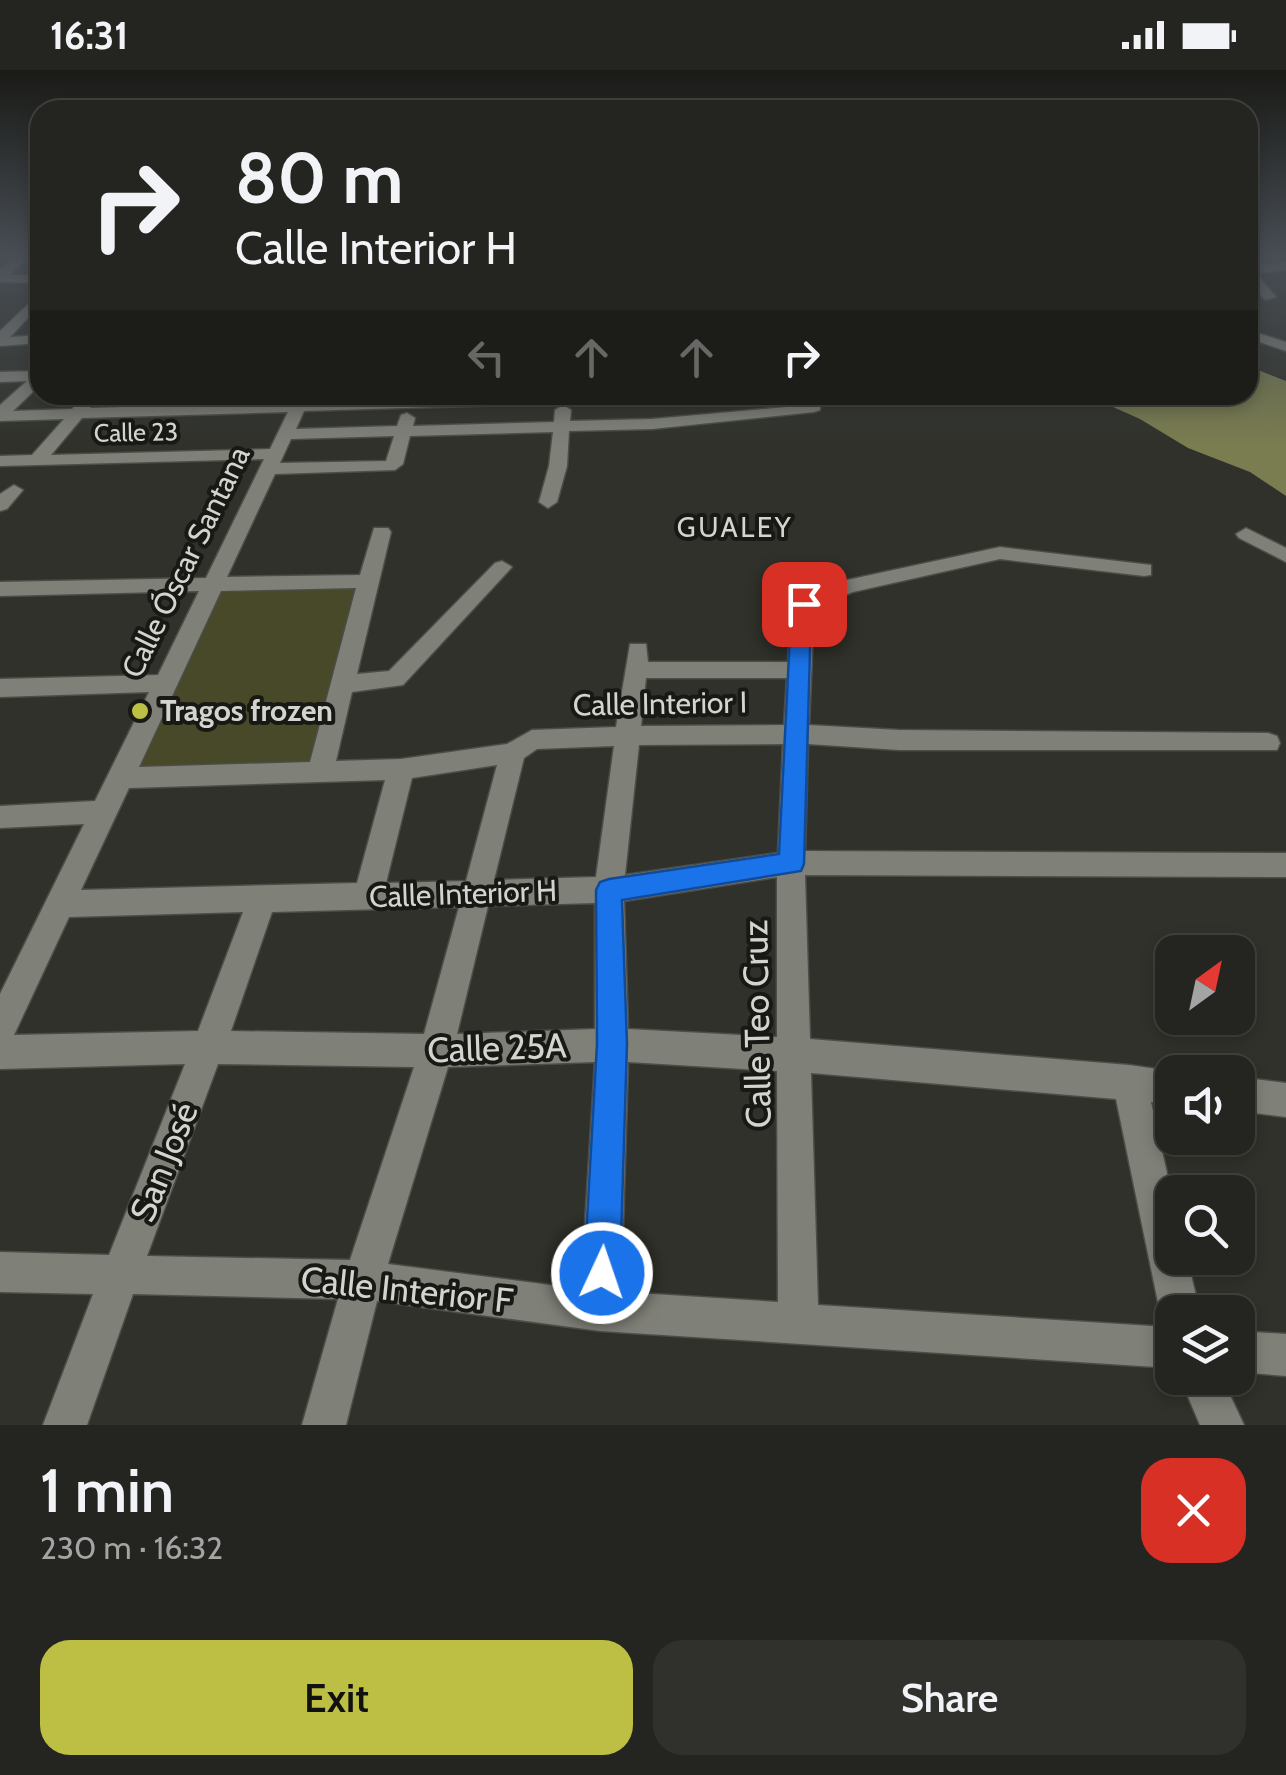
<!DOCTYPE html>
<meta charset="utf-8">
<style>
body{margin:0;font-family:Cabin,sans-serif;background:#30312d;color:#f1f3f6;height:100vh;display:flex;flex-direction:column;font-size:38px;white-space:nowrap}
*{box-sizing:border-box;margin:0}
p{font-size:32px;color:#a3a5a5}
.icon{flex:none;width:55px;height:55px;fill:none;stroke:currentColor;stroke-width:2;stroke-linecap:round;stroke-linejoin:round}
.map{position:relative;height:1355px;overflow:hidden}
.drawer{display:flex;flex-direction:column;background:#242520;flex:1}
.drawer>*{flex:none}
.hud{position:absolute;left:30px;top:30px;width:1228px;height:305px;border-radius:30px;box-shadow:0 5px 15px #0003,0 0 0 2px #41423e;background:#242520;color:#f1f3f6;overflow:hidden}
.needle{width:65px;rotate:33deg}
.tools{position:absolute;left:1155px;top:865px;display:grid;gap:20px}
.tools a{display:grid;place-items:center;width:100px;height:100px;border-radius:20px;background:#242520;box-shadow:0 5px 15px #0003,0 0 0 2px #41423e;font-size:50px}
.pin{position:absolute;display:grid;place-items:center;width:85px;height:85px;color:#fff;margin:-42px;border-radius:20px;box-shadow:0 5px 15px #0006}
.me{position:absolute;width:110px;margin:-55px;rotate:3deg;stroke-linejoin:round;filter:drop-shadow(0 0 8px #0008)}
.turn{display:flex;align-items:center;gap:35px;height:210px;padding:0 40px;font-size:45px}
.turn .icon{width:130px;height:130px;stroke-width:2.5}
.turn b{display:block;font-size:70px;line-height:85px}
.lanes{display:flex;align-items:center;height:95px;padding:0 40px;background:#0003;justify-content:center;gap:50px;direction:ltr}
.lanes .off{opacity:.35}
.round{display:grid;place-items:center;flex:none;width:105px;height:105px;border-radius:30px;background:#30312d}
.head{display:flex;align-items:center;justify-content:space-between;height:170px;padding:0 40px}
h1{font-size:60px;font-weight:600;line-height:75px}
.cta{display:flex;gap:20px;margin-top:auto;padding:20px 40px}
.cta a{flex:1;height:115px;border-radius:30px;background:#bcbf43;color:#111;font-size:40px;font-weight:600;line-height:115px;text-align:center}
.cta a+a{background:#30312d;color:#f1f3f6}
.status{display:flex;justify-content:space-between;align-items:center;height:70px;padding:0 50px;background:#242520;direction:ltr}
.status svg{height:28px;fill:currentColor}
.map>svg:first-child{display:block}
.green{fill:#484929}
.water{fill:#7a7d4f}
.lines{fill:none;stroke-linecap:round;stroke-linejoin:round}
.minor-casing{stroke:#4c4d48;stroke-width:3}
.minor{fill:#7f8078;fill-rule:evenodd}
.route{fill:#1a73e8;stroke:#114b97;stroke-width:2.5}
.poi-dot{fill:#bcbf43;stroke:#181815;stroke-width:4}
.labels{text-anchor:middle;stroke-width:8;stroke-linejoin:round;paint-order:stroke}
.far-street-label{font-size:25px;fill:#d3d3cf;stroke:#181815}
.far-neighbourhood-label{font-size:28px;letter-spacing:2.5px;fill:#d3d3cf;stroke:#181815}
.street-label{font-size:30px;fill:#d3d3cf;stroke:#181815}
.poi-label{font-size:30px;font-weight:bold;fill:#d3d3cf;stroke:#181815;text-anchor:start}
.near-street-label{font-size:35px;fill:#d3d3cf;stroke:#181815}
</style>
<div class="status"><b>16:31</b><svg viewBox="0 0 49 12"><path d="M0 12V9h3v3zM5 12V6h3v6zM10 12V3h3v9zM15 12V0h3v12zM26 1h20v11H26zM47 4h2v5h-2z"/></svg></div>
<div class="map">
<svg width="1286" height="1355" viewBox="0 0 1286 1355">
<rect width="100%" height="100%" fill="#30312a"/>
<path class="green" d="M361 515 315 693 130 700 218 518Z"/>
<path class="water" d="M1248 296 1286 311V426L1250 402 1188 378 1140 349 1086 325H1248Z"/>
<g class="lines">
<defs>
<g id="minor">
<path d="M16 186H29L10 205H40V213L0 212V200Z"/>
<path d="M1286 192V200L1256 203 1276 227 1265 230 1248 208V196Z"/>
<path d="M40 223V235L10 267 40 265V273L0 276V261Z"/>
<path d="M1248 260 1286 272V281L1248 268Z"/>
<path d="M40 301V315L13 341 72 339 85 325H101L90 338 293 332 296 325H312L309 331 673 325 665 330 304 341 296 359 397 356 401 345 407 343 415 348 413 356 554 352 555 340 563 335 571 340 570 351 652 349 820 334V340L814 342 652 359 569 361 567 396 557 432 548 438 539 432 549 396 553 362 410 366 403 394 395 400 275 404 227 507 360 505 374 458H388L391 462 357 604 389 601 495 493 502 491 512 497 403 615 352 622 336 691 401 689 507 674 532 660 616 657 630 574H646L648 592H788L790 545 798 529 847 510 1000 477 1151 495V505L1144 506 1000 489 853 522 814 538 809 655 899 660 1268 663 1277 666 1280 673 1277 680H899L808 674 805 781 1286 783V807L805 805 810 969 1129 995 1178 1002H1172V1034L1151 1032 1172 1125V1188H1187L1200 1242H1172V1298L600 1261 377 1231 346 1355H302L338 1229 133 1224 87 1355H43L93 1224 0 1222V1182L109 1185 185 994 0 999V924L84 754 0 758V736L95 731 149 622 0 627V609L158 605 199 521 0 526V512L206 508 264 389 0 396V386L32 385 64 349 0 351V335L27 311 0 312V302ZM288 342 270 379 51 385 82 348ZM394 366 386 391 280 393 291 369ZM356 518 310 692 139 697 221 521ZM646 608H787L784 655 641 656ZM783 674 778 783 625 805 639 675ZM614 676 596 807 494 810 524 688 537 679ZM497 695 466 811 386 813 412 708ZM385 710 357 813 81 820 129 718ZM777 807V967L628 959 624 831ZM595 833V959L457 964 488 836ZM459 837 424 964 231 961 272 842ZM243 842 198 961 14 965 69 847ZM595 992 581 1219 388 1194 448 997ZM628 992 777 1001 778 1232 621 1222ZM218 994 414 997 350 1190 147 1186ZM811 1003 1116 1029 1160 1242 1168 1257 818 1235Z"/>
<path d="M14 415 23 420 7 439 0 441V424Z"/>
<path d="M1246 458 1286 478V492L1239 468 1236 464Z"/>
<path d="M1238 1007 1286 1013V1047L1238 1041Z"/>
<path d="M1238 1261 1286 1264V1306L1238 1302Z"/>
<path d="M1180 1308H1222L1244 1355H1200Z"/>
</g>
</defs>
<use href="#minor" class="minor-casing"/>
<use href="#minor" class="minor"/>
</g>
<linearGradient id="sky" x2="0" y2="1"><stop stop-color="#1a1b17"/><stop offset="0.5" stop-color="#484e55"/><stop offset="1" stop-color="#484e55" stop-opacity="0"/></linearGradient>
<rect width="1286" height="375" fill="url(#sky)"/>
<path class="route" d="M804 528 814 534 811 545 804 794 801 801 622 830 627 974 620 1203 615 1216 602 1221 589 1216 584 1203 597 974 596 820 600 812 609 809 779 784 791 545 798 530Z"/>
<circle class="poi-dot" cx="140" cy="641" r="10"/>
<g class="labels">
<g class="far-street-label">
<text transform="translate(136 362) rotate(-1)" y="9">Calle 23</text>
</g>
<g class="far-neighbourhood-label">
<text x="735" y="467">GUALEY</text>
</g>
<g class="street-label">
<text transform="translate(186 492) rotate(-64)" y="10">Calle Óscar Santana</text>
<text transform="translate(660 634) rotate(-1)" y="10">Calle Interior I</text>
<text transform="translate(463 824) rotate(-2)" y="10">Calle Interior H</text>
</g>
<g class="poi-label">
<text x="160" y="651">Tragos frozen</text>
</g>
<g class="near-street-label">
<text transform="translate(757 954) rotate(-91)" y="12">Calle Teo Cruz</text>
<text transform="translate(497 978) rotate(-2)" y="12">Calle 25A</text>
<text transform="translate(164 1092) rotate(-68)" y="12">San José</text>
<text transform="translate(407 1220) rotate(6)" y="12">Calle Interior F</text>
</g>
</g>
</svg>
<div class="tools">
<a><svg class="needle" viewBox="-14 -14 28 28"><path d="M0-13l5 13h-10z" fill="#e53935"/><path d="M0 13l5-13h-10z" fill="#a3a5a5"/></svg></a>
<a><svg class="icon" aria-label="sound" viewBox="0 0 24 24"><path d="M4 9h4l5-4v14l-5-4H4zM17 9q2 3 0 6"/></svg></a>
<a><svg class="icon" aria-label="search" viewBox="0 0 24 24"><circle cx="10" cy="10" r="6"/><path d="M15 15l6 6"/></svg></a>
<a><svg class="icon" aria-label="layers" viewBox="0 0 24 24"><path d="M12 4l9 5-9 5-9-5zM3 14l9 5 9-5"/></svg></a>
</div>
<div class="pin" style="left:804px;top:534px;background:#d93025"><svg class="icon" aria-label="arrive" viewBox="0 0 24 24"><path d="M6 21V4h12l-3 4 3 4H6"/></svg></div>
<svg class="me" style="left:602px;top:1203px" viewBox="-20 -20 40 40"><circle r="17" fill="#1a73e8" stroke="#fff" stroke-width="3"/><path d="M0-11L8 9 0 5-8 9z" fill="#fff"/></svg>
<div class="hud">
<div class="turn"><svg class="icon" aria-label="right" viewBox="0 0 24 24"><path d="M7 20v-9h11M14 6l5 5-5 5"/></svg><div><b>80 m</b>Calle Interior H</div></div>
<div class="lanes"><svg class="icon off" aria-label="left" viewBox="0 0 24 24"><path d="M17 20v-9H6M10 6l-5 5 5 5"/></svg><svg class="icon off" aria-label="ahead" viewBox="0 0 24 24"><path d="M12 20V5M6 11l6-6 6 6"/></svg><svg class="icon off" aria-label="ahead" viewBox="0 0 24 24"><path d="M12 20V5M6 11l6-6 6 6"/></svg><svg class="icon" aria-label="right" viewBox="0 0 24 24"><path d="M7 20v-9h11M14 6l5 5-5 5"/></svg></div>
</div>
</div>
<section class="drawer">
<div class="head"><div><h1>1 min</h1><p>230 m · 16:32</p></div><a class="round" style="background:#d93025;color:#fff"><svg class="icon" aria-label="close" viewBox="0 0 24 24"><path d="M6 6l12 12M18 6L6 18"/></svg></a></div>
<div class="cta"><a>Exit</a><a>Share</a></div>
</section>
